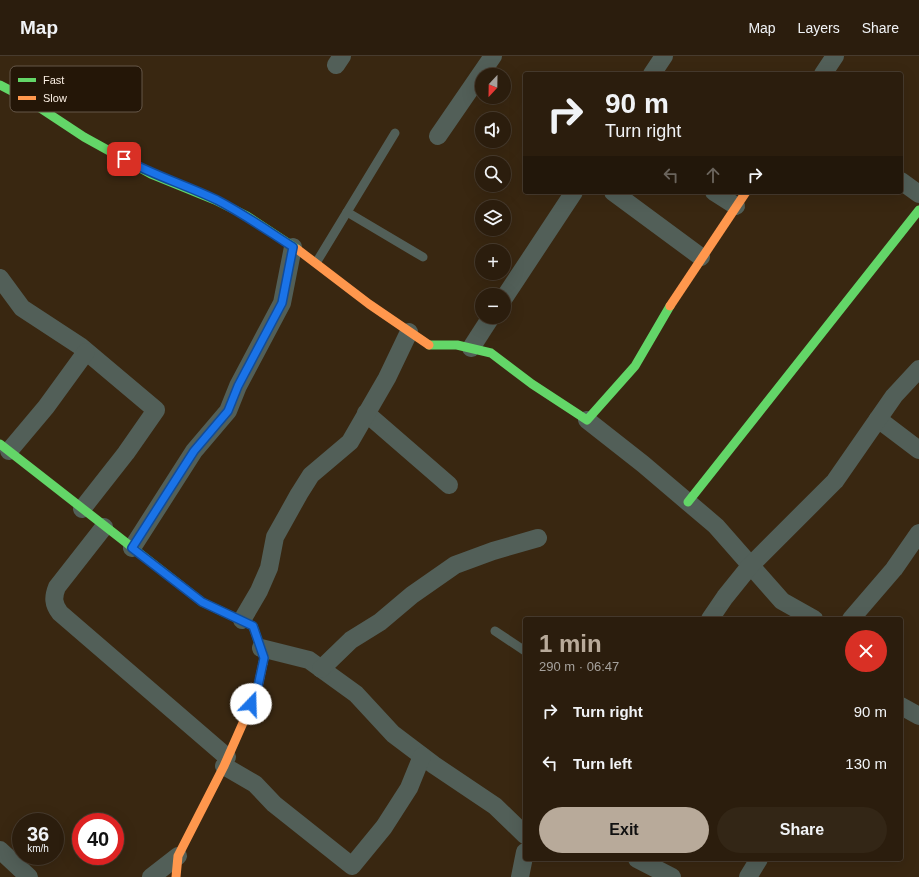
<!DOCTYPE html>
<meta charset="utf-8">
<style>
body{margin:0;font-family:Arial,sans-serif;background:#332616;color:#f1f3f6;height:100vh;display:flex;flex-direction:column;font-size:15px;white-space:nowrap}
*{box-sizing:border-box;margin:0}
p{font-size:13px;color:#a6a29d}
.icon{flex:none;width:22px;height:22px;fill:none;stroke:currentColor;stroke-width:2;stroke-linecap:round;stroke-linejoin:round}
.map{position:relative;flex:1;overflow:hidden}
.details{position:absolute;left:523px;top:561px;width:380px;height:244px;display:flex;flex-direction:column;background:#2b1d0d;border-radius:4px;box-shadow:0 4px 16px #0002,0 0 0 1px #473b2e}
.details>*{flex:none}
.guide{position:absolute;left:523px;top:16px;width:380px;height:122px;border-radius:4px;box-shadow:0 4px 16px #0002,0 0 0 1px #473b2e;background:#2b1d0d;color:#f1f3f6;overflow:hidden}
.needle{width:26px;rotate:202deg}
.buttons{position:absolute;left:475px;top:12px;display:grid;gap:8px}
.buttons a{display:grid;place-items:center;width:36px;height:36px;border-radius:50%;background:#2b1d0d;box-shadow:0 4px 16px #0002,0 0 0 1px #473b2e;font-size:20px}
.speed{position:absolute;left:12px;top:757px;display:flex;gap:8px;font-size:20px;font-weight:700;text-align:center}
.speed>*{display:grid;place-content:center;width:52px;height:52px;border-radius:50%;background:#2b1d0d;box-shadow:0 4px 16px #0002,0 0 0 1px #473b2e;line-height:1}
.speed small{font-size:10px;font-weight:400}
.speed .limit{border:6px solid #d22;background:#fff;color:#111}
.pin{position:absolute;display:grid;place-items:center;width:34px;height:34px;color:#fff;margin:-17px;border-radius:8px;box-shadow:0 2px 6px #0006}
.me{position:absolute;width:44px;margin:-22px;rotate:21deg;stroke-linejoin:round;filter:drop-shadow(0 0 3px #0008)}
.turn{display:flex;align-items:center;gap:14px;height:84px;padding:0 16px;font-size:18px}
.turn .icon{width:52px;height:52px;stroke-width:2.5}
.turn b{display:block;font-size:28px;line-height:34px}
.lanes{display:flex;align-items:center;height:38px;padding:0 16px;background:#0003;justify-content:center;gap:20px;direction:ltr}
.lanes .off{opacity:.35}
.round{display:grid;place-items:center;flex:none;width:42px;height:42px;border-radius:21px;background:#332616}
.head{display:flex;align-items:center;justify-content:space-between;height:68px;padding:0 16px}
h1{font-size:24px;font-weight:700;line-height:30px;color:#b8aa9a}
.cta{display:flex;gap:8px;margin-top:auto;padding:8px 16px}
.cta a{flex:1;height:46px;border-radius:24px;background:#b8aa9a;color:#111;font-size:16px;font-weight:700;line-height:46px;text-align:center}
.cta a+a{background:#332616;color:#f1f3f6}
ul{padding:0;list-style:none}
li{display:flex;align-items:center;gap:12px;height:52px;padding:0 16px}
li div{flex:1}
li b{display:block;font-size:15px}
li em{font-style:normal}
header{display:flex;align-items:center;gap:24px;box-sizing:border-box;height:56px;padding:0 20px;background:#2b1d0d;border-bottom:1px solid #473b2e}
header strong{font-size:19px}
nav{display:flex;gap:22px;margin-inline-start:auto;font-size:14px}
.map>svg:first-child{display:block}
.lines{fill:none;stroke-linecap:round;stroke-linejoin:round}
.lane{stroke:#525f58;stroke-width:9}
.street{stroke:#525f58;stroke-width:18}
.fast{stroke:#63d668;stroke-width:9}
.slow{stroke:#ff974d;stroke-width:9}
.route-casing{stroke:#114b97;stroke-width:10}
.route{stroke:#1a73e8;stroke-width:7}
.key{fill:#241607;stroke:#655749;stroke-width:1}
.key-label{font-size:11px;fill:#fcf0e4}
</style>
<header>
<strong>Map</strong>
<nav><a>Map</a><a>Layers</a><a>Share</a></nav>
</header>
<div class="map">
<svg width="919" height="821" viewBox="0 0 919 821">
<rect width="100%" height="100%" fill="#392711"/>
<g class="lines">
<g class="lane">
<path d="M347 156 423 201"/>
<path d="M316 207 395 77"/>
<path d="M495 575 525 595"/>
</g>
<g class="street">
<path d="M336 9 342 0"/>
<path d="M652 18 664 0"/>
<path d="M823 18 835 0"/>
<path d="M438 80 493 0"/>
<path d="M901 125 919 138"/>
<path d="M613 136 701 201"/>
<path d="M714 136 736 150"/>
<path d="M0 222 22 252 80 290 156 354 126 397 82 453"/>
<path d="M504 242 574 136"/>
<path d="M471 292 491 261"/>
<path d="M366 357 449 429"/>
<path d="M878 363 919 394"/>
<path d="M587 364 643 408 716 470 782 545 814 563"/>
<path d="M9 395 46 351 86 296"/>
<path d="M104 471 57 531C53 541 53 548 60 557L227 701"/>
<path d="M132 492 194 395 228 355 238 330 282 247 293 191"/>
<path d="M710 563 725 541 750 510 835 425 894 340 919 313"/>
<path d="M851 563 894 513 919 477"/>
<path d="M242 564 259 535 269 512 275 481 299 438 311 419 350 386 387 322 409 276"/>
<path d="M261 592 309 604 356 638 393 678 434 709 495 750 525 779"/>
<path d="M321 613 351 584 380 566 412 539 455 509 493 495 538 482"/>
<path d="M901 650 919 660"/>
<path d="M224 710 255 728 274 748 352 810 384 771 409 732 422 700"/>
<path d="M0 794 29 821"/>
<path d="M637 803 672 821"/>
<path d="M151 821 178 800"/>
<path d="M520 821 525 796"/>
<path d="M748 821 759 803"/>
</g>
<g class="fast">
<path d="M0 29 25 42 84 81 151 118 215 144 247 160 297 193"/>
<path d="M429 289H457L491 297 532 328 587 364 635 310 670 250"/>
<path d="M0 388 202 546 253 570 264 602 263 607"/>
<path d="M688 446 919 154"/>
</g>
<g class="slow">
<path d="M297 193 369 248 429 289"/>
<path d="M670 250 746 136"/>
<path d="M176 821 178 800 224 710 257 635 263 607"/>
</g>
</g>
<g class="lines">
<defs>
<path id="route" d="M124 103C155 120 186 129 217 144 244 158 268 175 293 191L282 247 238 330 228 355 194 395 132 492 202 546 253 570 264 602 257 635 251 648"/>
</defs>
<use href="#route" class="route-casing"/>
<use href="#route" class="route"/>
</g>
<rect x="10" y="10" width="132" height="46" rx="6" class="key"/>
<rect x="18" y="22" width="18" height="4" fill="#63d668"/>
<rect x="18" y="40" width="18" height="4" fill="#ff974d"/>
<g class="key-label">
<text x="43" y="28">Fast</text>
<text x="43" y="46">Slow</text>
</g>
</svg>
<div class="buttons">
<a><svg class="needle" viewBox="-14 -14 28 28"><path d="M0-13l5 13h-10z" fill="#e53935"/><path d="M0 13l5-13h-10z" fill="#a6a29d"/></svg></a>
<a><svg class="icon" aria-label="sound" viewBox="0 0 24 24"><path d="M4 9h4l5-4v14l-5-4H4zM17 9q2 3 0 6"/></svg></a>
<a><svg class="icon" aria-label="search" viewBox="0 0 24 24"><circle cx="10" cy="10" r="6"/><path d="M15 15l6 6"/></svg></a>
<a><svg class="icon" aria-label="layers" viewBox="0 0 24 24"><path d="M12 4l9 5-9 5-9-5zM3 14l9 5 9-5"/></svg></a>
<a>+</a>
<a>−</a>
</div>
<div class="speed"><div>36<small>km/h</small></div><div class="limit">40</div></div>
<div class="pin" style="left:124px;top:103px;background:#d93025"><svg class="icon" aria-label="arrive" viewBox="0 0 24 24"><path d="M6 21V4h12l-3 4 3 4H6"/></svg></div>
<svg class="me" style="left:251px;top:648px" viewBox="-20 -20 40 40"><circle r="19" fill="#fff"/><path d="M0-13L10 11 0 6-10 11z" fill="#1a73e8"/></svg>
<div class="guide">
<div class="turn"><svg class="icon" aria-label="right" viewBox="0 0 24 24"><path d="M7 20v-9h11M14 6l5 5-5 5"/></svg><div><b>90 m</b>Turn right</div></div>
<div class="lanes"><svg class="icon off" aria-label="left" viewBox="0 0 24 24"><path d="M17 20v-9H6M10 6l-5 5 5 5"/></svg><svg class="icon off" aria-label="ahead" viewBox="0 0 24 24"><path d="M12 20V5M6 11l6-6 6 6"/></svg><svg class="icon" aria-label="right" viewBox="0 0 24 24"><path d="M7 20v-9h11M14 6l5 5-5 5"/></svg></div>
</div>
<section class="details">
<div class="head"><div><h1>1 min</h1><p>290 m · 06:47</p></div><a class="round" style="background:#d93025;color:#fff"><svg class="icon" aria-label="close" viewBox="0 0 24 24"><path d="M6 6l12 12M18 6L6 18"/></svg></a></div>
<ul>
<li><svg class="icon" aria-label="right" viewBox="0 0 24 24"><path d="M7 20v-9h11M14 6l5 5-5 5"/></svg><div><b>Turn right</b></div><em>90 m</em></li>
<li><svg class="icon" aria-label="left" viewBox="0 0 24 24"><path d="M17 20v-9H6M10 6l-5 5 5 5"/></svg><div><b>Turn left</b></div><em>130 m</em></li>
</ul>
<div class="cta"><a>Exit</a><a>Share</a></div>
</section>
</div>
